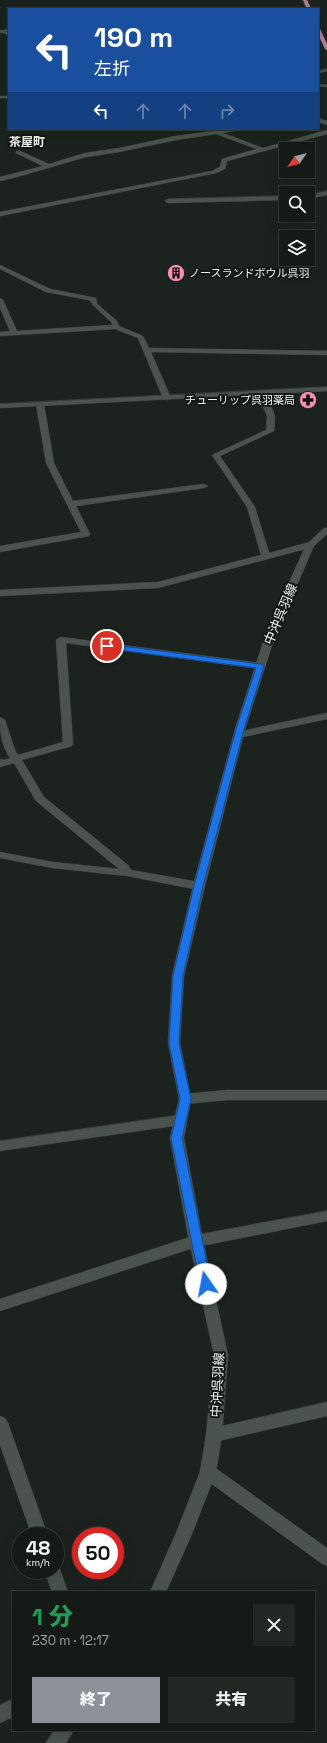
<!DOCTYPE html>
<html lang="ja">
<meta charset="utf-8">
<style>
body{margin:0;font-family:"Space Grotesk","Noto Sans JP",sans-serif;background:#222724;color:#f1f3f6;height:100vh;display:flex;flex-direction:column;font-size:15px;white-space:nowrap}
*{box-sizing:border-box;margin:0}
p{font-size:13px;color:#9da1a1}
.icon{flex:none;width:22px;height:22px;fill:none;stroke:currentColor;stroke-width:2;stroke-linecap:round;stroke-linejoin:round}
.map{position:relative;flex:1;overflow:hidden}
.details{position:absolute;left:12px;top:1591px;width:303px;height:140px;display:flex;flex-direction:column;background:#151a17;border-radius:0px;box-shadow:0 4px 16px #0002,0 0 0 1px #343836}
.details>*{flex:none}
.banner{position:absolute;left:8px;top:8px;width:311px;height:122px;border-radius:0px;box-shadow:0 4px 16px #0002,0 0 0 1px #343836;background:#1a4fa0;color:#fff;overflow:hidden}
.needle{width:26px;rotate:235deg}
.fabs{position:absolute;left:279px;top:142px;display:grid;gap:8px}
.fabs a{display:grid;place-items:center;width:36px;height:36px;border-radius:0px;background:#151a17;box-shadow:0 4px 16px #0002,0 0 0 1px #343836;font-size:20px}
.speed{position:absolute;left:12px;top:1527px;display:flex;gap:8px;font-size:20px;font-weight:700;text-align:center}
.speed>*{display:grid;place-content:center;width:52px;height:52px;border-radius:50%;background:#151a17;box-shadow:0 4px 16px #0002,0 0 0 1px #343836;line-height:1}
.speed small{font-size:10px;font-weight:400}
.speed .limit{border:6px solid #d22;background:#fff;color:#111}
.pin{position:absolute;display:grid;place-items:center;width:34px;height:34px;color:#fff;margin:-17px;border:2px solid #fff;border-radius:50%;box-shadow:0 1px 4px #0007}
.me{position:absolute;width:44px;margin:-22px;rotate:348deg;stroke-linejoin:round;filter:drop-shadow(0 0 3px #0008)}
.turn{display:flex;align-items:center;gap:14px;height:84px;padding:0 20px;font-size:18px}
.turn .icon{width:52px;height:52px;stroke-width:2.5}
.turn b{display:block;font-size:28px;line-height:34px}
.lanes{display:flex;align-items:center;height:38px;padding:0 20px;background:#0003;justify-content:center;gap:20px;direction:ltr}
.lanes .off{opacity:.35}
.round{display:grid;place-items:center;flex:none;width:42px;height:42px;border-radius:0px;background:#222724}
.headline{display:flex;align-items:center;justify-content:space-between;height:68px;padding:0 20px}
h1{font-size:24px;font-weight:800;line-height:30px;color:#1e9e55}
.action{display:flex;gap:8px;margin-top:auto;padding:8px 20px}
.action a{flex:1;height:46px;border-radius:0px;background:#8c9099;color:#fff;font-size:16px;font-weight:800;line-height:46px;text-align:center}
.action a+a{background:#222724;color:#f1f3f6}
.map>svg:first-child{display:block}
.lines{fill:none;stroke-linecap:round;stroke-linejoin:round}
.service-casing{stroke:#393f3c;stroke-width:1}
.minor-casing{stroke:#393f3c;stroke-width:1}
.tertiary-casing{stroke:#393f3c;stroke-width:1}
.secondary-casing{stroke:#393f3c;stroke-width:1}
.primary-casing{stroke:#393f3c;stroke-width:1}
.service{fill:#4b534f;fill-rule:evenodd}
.minor{fill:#4b534f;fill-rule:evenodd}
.tertiary{fill:#4b534f;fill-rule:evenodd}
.secondary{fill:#4b534f;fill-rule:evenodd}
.primary{fill:#b47f92;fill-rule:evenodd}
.route{fill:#1a73e8;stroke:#114b97}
.labels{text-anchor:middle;stroke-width:4;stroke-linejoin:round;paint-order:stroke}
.far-poi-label{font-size:11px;fill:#eff4f1;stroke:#131a16;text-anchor:start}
.far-neighbourhood-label{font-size:12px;font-weight:bold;fill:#eff4f1;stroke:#131a16}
.street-label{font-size:13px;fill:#eff4f1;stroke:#131a16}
</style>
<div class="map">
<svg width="327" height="1743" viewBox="0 0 327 1743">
<rect width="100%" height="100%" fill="#1c231f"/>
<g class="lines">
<defs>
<g id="service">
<path d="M318 118 327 121V125L318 122Z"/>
<path d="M327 191V195L308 199V195Z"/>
<path d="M286 196V200L168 203 165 201 168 199Z"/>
<path d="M0 265 50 289 96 298 97 303 94 305 89 300 46 292 0 269Z"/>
</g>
<g id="minor">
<path d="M9 29V31L0 33V31Z"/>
<path d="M229 129H243L223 133 263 148 327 130V134L227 161 225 169 216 173 0 216V212L212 171 220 167 222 159 257 149 216 134 176 140 119 152 86 157 17 177 0 181V177L43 166 16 153V151H20L49 164 85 153 119 148 176 136Z"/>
<path d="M0 298 3 300 17 331 112 325V323L92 304V302L94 301 117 321 119 326 143 336 149 348 327 351V355L151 352 171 398 167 400 163 398 138 338 115 329 0 336V332L10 331 0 308Z"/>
<path d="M259 391H262L266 393 275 416 274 431 220 456 255 507 269 553 310 542 313 543 314 545 313 547 158 588 0 596V590L158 582 261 555 247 507 212 455 266 430 267 416 258 393Z"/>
<path d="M37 402H40L44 404 54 463 73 501 204 484 208 486 204 488 76 506 90 534 89 536 0 552V546L81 532 46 463 36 404Z"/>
<path d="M61 637 260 663 265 666 260 669 66 643 73 744 72 746 22 760 44 797 128 865 131 870 199 882 203 884 205 886 203 888 199 890 127 876 53 868 0 858V852L53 862 119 869 36 801 14 763 0 767V759L4 760 10 758C1 744 0 733 0 717L5 720 15 750 18 755 63 742 56 640Z"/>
<path d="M327 713V719L238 738 233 735 238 732Z"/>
<path d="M228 1090H327V1100H228L185 1104 180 1102 179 1099 180 1096 185 1094Z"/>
<path d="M180 1115 185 1117 186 1120 185 1123 180 1125 0 1151V1141Z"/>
<path d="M327 1211V1221L196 1247 0 1311V1299L196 1235Z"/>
<path d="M327 1402V1416L214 1442 209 1440 206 1435 209 1430 214 1428Z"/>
<path d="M0 1416 5 1418 8 1423 48 1536H32L0 1445Z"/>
<path d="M208 1465 214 1467 327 1548V1566L321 1563 202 1477 200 1472 202 1467Z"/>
<path d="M55 1563 58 1564 68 1592H52L44 1570H55Z"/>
<path d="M13 1699V1717L0 1723V1705Z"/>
</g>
<g id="tertiary">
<path d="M0 30 9 33V35L0 32Z"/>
<path d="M327 387V391L0 408V404Z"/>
</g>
<g id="secondary">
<path d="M327 69V71L318 73V71Z"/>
<path d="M318 84 327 85V87L318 86Z"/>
<rect x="0" y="96" width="9" height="2"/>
<path d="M324 528H327V534L314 546 276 633 245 729 205 886 184 976 180 1043 191 1099 184 1138 203 1241 228 1355 222 1435 216 1472 192 1534 166 1592H150L176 1533 200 1472 206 1435 214 1355 189 1241 170 1138 179 1099 168 1043 172 976 193 886 235 729 266 633 306 545Z"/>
<path d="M54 1730H74L66 1743H46Z"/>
</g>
<g id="primary">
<path d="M303 0H307L311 9H307Z"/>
<path d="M318 28 320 29 327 44V50L325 49 318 34Z"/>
</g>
</defs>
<use href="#service" class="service-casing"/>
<use href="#minor" class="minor-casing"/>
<use href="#tertiary" class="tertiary-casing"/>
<use href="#secondary" class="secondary-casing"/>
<use href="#primary" class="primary-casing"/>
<use href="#service" class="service"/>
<use href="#minor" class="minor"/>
<use href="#tertiary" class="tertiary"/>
<use href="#secondary" class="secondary"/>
<use href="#primary" class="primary"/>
</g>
<path class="route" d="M107 644 260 664 264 666 244 729 203 886 183 976 179 1043 191 1099 182 1138 211 1284 210 1287 206 1288 201 1287 200 1284 171 1138 180 1099 169 1043 173 976 194 886 236 729 256 668 104 648V645Z"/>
<defs>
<symbol id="building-disc" viewBox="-11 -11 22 22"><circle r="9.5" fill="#ff8eba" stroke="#131a16"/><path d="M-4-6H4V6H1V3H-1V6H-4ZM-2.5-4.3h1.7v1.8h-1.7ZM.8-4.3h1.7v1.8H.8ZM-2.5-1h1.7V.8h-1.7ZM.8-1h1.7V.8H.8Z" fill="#111"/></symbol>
<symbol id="pharmacy-disc" viewBox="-11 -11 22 22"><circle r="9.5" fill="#ff8eba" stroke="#131a16"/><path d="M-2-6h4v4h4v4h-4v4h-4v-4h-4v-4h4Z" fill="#111"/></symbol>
</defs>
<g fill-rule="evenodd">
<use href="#building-disc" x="166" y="263" width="20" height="20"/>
<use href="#pharmacy-disc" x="298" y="390" width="20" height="20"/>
</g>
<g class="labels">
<g class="far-poi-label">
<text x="189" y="277">ノースランドボウル呉羽</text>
<text x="295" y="404" text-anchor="end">チューリップ呉羽薬局</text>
</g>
<g class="far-neighbourhood-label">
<text x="27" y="146">茶屋町</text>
</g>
<g class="street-label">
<text transform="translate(280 614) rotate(-67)" y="5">中沖呉羽線</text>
<text transform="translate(217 1385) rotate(-87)" y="5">中沖呉羽線</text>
</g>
</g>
</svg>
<div class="fabs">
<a><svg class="needle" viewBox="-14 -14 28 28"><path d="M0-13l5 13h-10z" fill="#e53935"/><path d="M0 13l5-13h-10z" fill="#9da1a1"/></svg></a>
<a><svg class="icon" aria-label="search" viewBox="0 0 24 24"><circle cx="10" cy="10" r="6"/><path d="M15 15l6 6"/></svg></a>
<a><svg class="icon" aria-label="layers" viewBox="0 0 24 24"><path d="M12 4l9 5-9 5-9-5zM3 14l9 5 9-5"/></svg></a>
</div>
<div class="speed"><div>48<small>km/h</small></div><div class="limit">50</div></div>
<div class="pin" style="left:107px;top:646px;background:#d93025"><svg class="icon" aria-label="arrive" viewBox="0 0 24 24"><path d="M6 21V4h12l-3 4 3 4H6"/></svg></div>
<svg class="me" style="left:206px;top:1284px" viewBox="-20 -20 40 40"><circle r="19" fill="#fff"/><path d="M0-13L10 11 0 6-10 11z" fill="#1a73e8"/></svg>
<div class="banner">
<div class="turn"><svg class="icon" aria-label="left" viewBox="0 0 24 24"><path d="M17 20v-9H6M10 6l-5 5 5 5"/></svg><div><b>190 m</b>左折</div></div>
<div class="lanes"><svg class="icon" aria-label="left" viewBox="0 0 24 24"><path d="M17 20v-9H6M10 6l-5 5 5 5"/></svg><svg class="icon off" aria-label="ahead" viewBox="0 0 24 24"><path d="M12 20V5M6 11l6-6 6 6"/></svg><svg class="icon off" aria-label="ahead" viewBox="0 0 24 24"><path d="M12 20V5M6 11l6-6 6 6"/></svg><svg class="icon off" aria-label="right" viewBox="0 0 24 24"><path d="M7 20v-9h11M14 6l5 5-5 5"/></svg></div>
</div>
<section class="details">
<div class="headline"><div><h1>1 分</h1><p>230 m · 12:17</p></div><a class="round"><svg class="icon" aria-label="close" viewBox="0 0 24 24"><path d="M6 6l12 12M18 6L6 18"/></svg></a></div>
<div class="action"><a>終了</a><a>共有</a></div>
</section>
</div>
